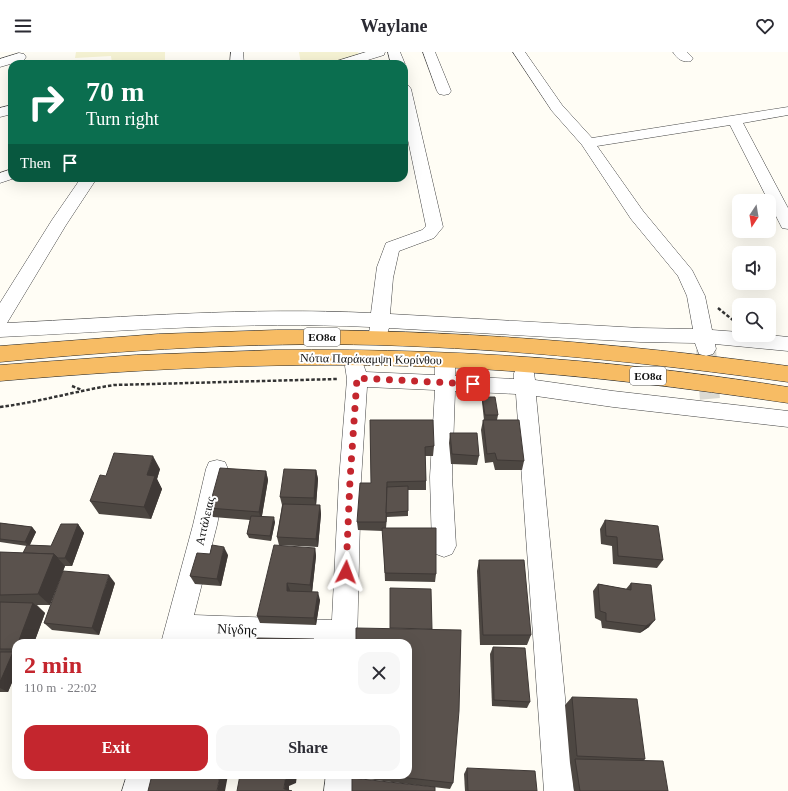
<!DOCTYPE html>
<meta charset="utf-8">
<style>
body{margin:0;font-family:Georgia,serif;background:#f7f7f7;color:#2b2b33;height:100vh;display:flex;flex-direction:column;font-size:15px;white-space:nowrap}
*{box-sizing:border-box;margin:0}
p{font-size:13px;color:#7c7c81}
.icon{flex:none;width:22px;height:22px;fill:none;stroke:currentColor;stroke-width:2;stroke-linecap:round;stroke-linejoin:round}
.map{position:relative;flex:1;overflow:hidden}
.side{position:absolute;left:12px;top:587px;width:400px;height:140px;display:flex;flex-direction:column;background:#fff;border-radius:12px;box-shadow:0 4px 16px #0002}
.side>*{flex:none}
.hud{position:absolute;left:8px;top:8px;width:400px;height:122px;border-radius:12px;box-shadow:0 4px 16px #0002;background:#0b6e4f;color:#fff;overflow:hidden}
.needle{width:26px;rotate:192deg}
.controls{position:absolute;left:732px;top:142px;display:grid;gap:8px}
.controls a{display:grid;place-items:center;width:44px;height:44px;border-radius:8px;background:#fff;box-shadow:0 4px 16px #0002;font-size:20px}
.pin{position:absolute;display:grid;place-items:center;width:34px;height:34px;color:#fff;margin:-17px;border-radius:8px;box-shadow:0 2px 6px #0006}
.me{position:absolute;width:44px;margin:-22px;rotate:3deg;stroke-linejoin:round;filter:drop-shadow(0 0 3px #0008)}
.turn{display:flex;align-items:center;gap:14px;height:84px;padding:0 12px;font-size:18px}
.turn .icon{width:52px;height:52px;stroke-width:2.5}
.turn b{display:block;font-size:28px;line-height:34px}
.then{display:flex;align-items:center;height:38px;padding:0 12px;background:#0003;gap:8px;font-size:15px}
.round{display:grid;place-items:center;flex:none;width:42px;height:42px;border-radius:12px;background:#f7f7f7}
.headline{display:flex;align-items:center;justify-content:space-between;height:68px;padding:0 12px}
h1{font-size:24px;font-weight:800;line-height:30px;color:#c4262e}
.primary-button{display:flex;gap:8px;margin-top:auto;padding:8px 12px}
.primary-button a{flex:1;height:46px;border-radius:12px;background:#c4262e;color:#fff;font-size:16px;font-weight:800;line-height:46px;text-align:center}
.primary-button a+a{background:#f7f7f7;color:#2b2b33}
header{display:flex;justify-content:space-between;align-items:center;height:52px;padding:0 12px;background:#fff;font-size:18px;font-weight:800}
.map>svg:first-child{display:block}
.farmland{fill:#f6f3d4}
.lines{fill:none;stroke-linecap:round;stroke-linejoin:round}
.minor-tunnel{stroke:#dbdad3;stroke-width:20;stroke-dasharray:20 10;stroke-linecap:butt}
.minor-casing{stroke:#444;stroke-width:1}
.trunk-casing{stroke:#222;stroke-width:1}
.path{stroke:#333;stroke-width:2.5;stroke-dasharray:3.5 2;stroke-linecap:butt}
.minor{fill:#fff;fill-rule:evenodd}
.trunk{fill:#f7bc64;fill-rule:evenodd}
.wall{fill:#4d4742}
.shaded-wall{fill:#3f3936}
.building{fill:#5a524d;stroke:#3f3936}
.route{stroke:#c4262e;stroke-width:7;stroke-dasharray:0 12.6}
.labels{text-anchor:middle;stroke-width:4;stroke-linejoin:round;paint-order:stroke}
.shield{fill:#fff;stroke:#585858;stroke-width:1}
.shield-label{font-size:11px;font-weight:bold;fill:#111}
.street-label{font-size:12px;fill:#111;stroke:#fff}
.near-street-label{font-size:14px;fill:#111;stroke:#fff}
</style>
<header><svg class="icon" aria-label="menu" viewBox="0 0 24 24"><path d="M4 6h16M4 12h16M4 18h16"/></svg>Waylane<svg class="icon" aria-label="heart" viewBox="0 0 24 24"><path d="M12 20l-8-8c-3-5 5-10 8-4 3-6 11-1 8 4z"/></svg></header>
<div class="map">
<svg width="788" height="739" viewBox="0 0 788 739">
<rect width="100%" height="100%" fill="#fffdf5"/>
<g class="farmland">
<path d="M76 0H167H165V12H112L111 4 75 6Z"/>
<path d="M299 0H358L359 3 332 12H301Z"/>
</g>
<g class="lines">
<path class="minor-tunnel" d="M706 297 710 348"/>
<defs>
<g id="minor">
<path d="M231 0H243L244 12H230Z"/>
<path d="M366 0H385L384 3 355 12H335L337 9Z"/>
<path d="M388 0H400L405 12 404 13 391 12Z"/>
<path d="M423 0H435L451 39 449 42 444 43 439 42 437 39Z"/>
<path d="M513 0H525L562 53 592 86 788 55V63L743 71 788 156V177L782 176 780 172 730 73 597 94 643 159 692 218 705 244 712 278 739 280V283H769L788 285V299L715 292 716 297 713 302 706 304 699 302 695 291 640 290 389 276 386 285 379 287 372 285 369 280 370 275C247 269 123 279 0 285V251L52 168 81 126H97L66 173 7 271C128 265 250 255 371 261L377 215 386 191 422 178 426 174 404 69V33L409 34 411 37 443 175 434 186 399 199 393 226 390 262 640 276 693 277 687 244 678 224 631 167 582 93 552 59Z"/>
<path d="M673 0H687L693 6 691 9C683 11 677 7 673 0Z"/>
<path d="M19 1 24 2 26 5 24 8 0 15V7Z"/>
<path d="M12 53V62L0 65V56Z"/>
<path d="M12 117V126H15L0 131V121Z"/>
<path d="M445 301 452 303 455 308V324L514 327V321L517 316 524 313 531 316 534 321 535 328 613 339 788 359V375L613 355 536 344 574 739H544L516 342 455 339 452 425 456 494 452 502 444 505 436 502 432 494 430 425 435 338 367 335 361 428 357 591H272L188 588 187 591H161L193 473 206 417 209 410 217 408 225 410 228 417 217 473 194 563 332 568 339 428 347 327 345 314 348 309 355 306 362 309 366 320 435 323V308L438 303Z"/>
<path d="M127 723H155L152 739H122Z"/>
<path d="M326 723H354V739H324Z"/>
</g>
<g id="trunk">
<path d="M277 278C449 277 618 291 788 314V330C652 311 515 297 377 293 251 290 125 298 0 310V294L158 282Z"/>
<path d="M274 298C375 297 477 300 578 309 648 315 718 324 788 335V351C686 336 583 323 480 317 320 308 160 315 0 329V313L136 303Z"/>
</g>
</defs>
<use href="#minor" class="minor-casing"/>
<use href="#trunk" class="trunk-casing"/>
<g class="path">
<path d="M718 256 734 269"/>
<path d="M72 334 82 338"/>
<path d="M0 355C39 350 76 339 114 333L337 327"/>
</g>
<use href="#minor" class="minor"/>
<use href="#trunk" class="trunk"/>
</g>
<g class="wall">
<path d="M482 345 498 363 497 368 524 409 522 418H495L493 410 485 411 481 378 483 368H492H484L482 350Z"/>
<path d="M370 368 434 394 433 404H425L426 429V438H408V464L387 465 386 476 436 522 435 530 385 529 383 479 358 478 357 470 371 431Z"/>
<path d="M450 381 479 404 477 413 451 412 449 391Z"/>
<path d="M160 417 157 427 162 437 151 467 99 462 90 449 106 424Z"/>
<path d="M316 418 318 427 316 453H320L321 462 318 495 279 493 277 485 282 453 280 445Z"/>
<path d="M266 419 268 428 262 464 275 470 271 489 249 486 247 482 250 468 213 465 209 456Z"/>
<path d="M605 468 663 508 657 516 613 512 612 494 601 492 600 477Z"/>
<path d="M0 471 32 475 36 480 30 493 51 494 78 472 84 481 72 514H65L50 553H37L45 561 34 591H16V621L8 640H0V500L23 501 27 494 0 490Z"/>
<path d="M315 496 316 504 312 540 320 548 316 573 260 571 257 564Z"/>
<path d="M210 502 228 503 221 534 195 532 190 524Z"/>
<path d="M479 508 531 583 527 593H480L477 519Z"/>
<path d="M115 531 99 583 52 578 44 571Z"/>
<path d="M631 531 649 575 640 581 602 576 601 569 595 566 593 539 598 532 626 537Z"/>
<path d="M432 577 453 731 450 737 350 725 349 723H408L409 664H408V591Z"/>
<path d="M493 595 530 650 527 656 492 654 490 602Z"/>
<path d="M572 645 645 707 643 709 668 739H574L570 711 565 653Z"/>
<path d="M467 716 537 739H465L464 722Z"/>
</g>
<g class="shaded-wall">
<path d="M153 404 160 417 157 427 162 437 151 467 144 455 147 423Z"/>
<path d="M316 418 318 427 316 454 314 446Z"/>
<path d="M266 419 268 428 261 469 259 460Z"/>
<path d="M320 453 321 462 318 495 316 487Z"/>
<path d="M274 465 275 470 271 489 270 484Z"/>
<path d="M78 472 84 481 72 514 65 506Z"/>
<path d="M32 475 36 480 29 494 25 490Z"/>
<path d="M224 495 228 503 221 534 217 527Z"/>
<path d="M315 496 316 504 312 541 310 533Z"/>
<path d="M54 502 65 514 50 553 38 542Z"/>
<path d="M109 523 115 531 99 583 92 576Z"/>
<path d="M287 531 290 538 289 547 287 539Z"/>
<path d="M318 540 320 548 316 573 314 566Z"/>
<path d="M33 551 45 561 34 591H18Z"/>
<path d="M655 568 649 575 640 581 646 574Z"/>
<path d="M13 600 16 602V621L8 640 0 636V630Z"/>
<path d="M220 723H228L225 739H217Z"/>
<path d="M292 723H297L296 731 289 734V739L284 737 285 728Z"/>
</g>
<g class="building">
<path d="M482 345H495L498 363H485Z"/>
<path d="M370 368H433L434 394 425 395 426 429 387 430 386 470H357L360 431H371Z"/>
<path d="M483 368H519L524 409 497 408 495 401 487 402Z"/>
<path d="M450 381H477L479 404 452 402Z"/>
<path d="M114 401 153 404 147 423 155 424 144 455 90 449 100 423 106 424Z"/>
<path d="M220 416 266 419 259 460 209 456Z"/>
<path d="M284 417 316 418 314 446 280 445Z"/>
<path d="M408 434V459L386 461 387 435Z"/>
<path d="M283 452 320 453 316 487 277 485Z"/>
<path d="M251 464 274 465 270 484 247 482Z"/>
<path d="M605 468 658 474 663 508 618 504 617 485 606 484Z"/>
<path d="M0 471 32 475 25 490 0 487Z"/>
<path d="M61 472H78L65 506H58L54 502 23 501 27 493 51 494Z"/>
<path d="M382 476H436V522L385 521Z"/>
<path d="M212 493 224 495 217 527 190 524 197 501 210 502Z"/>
<path d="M274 493 315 496 310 533 287 531V539L318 540 314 566 257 564Z"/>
<path d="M0 500 54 502 38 542 0 543Z"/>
<path d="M479 508H524L531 583H483Z"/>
<path d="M63 519 109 523 92 576 44 571Z"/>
<path d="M631 531 651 533 655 568 646 574 606 569V561L600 559 598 532 631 538Z"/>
<path d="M390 536 431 537 432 577 390 576Z"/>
<path d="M0 550 33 551 18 591H16L15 597H0Z"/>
<path d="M356 576 461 578 459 659 453 731 382 723H408V678L410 656H408V591H356Z"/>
<path d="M257 586 314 587V591H256Z"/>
<path d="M493 595 525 596 530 650 494 648Z"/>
<path d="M0 600H13L0 630Z"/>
<path d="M572 645 637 647 645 707 577 704Z"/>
<path d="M575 707 663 709 668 739H580Z"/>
<path d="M467 716 535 719 537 739H468Z"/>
<path d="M152 723H220L217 739H148Z"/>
<path d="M240 723H292V726L285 728 284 737 292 739H237Z"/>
<path d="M352 726 435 735V739H352Z"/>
</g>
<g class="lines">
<path class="route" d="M346 520 350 428 357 326 473 332"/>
</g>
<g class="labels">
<g class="shield">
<rect x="304" y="276" width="36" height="18" rx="3"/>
<rect x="630" y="315" width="36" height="18" rx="3"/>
</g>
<g class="shield-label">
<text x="322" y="289">ΕΟ8α</text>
<text x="648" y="328">ΕΟ8α</text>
</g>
<g class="street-label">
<text transform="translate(371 307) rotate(1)" y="4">Νότια Παράκαμψη Κορίνθου</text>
<text transform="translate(205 469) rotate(-77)" y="4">Αττάλειας</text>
</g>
<g class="near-street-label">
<text transform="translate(237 577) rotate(2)" y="5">Νίγδης</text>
</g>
</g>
</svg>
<div class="controls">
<a><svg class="needle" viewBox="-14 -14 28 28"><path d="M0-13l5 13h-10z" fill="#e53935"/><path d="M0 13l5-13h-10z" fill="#7c7c81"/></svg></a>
<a><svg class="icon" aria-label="sound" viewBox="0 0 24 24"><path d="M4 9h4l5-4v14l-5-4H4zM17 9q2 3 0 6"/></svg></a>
<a><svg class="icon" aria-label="search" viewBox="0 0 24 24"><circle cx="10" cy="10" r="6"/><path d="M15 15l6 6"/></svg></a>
</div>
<div class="pin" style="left:473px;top:332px;background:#d93025"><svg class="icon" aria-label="arrive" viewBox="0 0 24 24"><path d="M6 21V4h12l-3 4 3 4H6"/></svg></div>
<svg class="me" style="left:346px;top:520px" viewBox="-20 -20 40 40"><path d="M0-17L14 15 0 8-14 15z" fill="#c4262e" stroke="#fff" stroke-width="4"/></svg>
<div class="hud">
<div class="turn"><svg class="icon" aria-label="right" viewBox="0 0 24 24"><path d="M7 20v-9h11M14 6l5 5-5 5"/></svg><div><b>70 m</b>Turn right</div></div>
<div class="then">Then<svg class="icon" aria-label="arrive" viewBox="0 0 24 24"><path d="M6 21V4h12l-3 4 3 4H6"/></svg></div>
</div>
<section class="side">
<div class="headline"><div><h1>2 min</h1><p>110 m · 22:02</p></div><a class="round"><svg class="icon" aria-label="close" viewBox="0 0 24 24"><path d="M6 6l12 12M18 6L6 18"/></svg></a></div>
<div class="primary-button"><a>Exit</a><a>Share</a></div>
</section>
</div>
